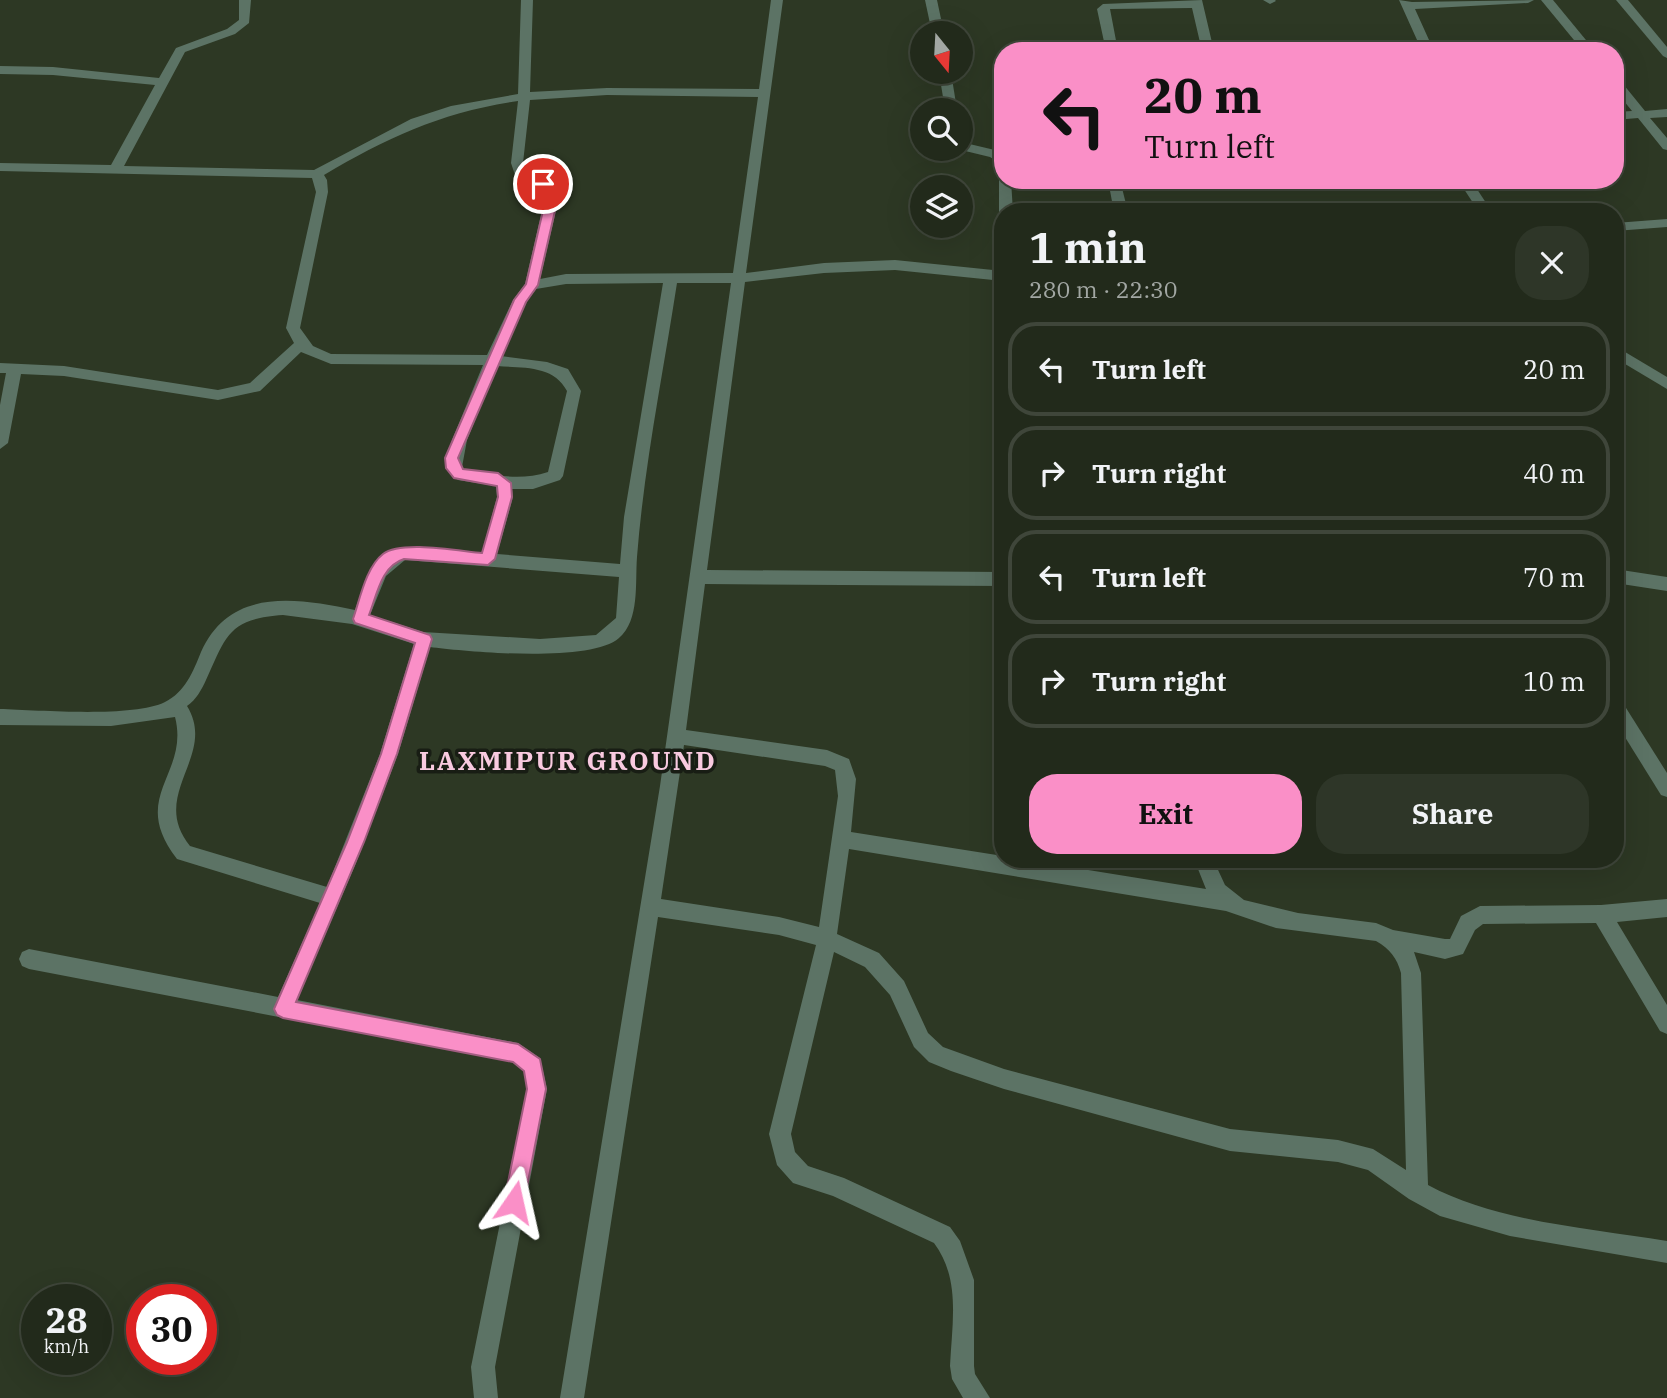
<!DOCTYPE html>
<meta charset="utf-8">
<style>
body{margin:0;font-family:"IBM Plex Serif",serif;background:#2e3628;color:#f1f3f6;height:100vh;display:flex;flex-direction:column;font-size:26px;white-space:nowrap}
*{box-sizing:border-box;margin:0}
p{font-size:23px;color:#a2a7a3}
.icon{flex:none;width:38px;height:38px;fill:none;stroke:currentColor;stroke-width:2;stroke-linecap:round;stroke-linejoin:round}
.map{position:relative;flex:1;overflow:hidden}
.details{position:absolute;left:994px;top:203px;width:630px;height:665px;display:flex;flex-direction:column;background:#222a1b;border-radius:28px;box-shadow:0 7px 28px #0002,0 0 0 2px #3f463a}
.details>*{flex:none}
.banner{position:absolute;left:994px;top:42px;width:630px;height:147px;border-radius:28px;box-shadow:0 7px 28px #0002,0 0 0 2px #3f463a;background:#fa8fc7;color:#111;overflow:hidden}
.needle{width:46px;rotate:162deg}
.tools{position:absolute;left:910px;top:21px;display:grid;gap:14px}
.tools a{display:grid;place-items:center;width:63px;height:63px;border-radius:50%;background:#222a1b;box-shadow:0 7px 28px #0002,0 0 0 2px #3f463a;font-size:35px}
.speed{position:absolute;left:21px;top:1284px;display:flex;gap:14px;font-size:35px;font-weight:700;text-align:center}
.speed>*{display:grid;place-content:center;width:91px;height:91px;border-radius:50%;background:#222a1b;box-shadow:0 7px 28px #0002,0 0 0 2px #3f463a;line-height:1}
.speed small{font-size:18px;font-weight:400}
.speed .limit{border:10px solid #d22;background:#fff;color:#111}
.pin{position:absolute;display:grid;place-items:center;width:60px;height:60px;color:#fff;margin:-30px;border:4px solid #fff;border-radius:50%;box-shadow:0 2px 7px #0007}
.me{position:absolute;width:77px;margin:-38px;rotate:11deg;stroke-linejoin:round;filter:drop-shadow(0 0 5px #0008)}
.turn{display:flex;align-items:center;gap:24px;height:147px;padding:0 35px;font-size:32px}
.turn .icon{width:91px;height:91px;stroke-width:2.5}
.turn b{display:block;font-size:49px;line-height:60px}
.round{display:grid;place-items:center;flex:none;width:74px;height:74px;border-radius:28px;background:#2e3628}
.headline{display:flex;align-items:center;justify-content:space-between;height:119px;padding:0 35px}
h1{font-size:42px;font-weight:800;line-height:52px}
.primary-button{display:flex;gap:14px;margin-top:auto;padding:14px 35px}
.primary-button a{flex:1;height:80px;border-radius:28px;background:#fa8fc7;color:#111;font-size:28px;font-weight:800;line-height:80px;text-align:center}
.primary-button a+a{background:#2e3628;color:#f1f3f6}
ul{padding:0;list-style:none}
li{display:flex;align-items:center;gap:21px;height:94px;margin:0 14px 10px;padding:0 21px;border:4px solid #3f463a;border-radius:28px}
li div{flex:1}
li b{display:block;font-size:26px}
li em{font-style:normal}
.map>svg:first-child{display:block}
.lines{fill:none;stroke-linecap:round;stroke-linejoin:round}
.minor{fill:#5c7365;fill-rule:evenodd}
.route{fill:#fa8fc7;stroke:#a25d81;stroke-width:2}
.labels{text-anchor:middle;stroke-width:7;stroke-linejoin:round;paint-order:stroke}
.district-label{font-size:26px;font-weight:bold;letter-spacing:2px;fill:#f9cae0;stroke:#181d14}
</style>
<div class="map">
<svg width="1667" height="1398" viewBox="0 0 1667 1398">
<rect width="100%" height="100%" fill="#2d3824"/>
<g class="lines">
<g class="minor">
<path d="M239 0H251L249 23 235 34 185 52 124 166 314 170 411 119 451 106 518 94 521 0H533L530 92 607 88 759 89 771 0H783L746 273 824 263 895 260 1003 271V281L895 270 824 273 745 282 707 570 1003 572V586L705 584 686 730 827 750 849 759 856 779 851 832 1003 856V859H1020L1206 889 1194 859H1213L1225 885 1244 900 1298 913 1376 923 1393 930 1445 939H1450L1461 916 1480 906 1601 905 1667 899V917L1617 922 1667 1005V1034L1660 1031 1596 923 1483 924 1475 930 1463 954 1445 959 1414 952 1421 973 1428 1185C1496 1222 1590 1228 1667 1241V1263L1510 1236 1440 1216 1409 1199 1368 1170 1338 1162 1230 1151 1004 1089 951 1071 929 1062 914 1047 890 995 865 967 834 952 791 1134 795 1152 808 1166 844 1178 950 1227 960 1241 974 1280V1366L975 1374 990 1398H963L952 1379 950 1366C952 1323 961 1279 934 1243L833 1196 793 1183 777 1165 769 1134 816 945 779 935 658 917 584 1398H560L660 786 731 283H677C663 374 644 466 637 557 635 583 640 620 619 638 591 663 468 652 430 647L398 754 356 863 297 1000 518 1043 540 1058 547 1089 495 1367 498 1398H474L471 1367 527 1089 524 1071 513 1062 29 969 22 966 19 959 22 952 29 949 278 997 320 903 177 859C128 796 190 775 175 717L111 726 0 725V709C38 710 133 718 165 702 185 692 193 672 201 652 230 587 296 598 355 610 383 530 409 547 482 553L497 497 496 486 458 480 446 469 452 440 483 365 331 364 301 352 260 391 218 400 64 376 21 374 8 443 0 449V405L6 373H0V363L64 366 218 390 250 383 294 343 286 328 316 192 312 178 0 171V163L111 165 155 85 53 75 0 74V66L53 67 159 78 176 48 227 29 239 20ZM607 95 758 97 733 273 566 274 540 279 558 202 555 188 526 170 523 163 530 100ZM518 101 511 163 515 175 544 193V202L525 284 513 300 487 355 331 354 313 346 300 328 328 192 327 180 324 175C388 137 443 112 518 101ZM663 283 624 517 620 564 497 554 513 497 512 489H533L560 480 563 476 581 391 568 369 547 362 501 356 526 302 536 289 566 284ZM497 366C523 368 554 365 567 391L548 472C521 481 494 475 467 471L462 467 467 440ZM405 560 619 577 616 618 596 635 540 639 423 632 370 615 386 576ZM283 615 352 624 414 644 380 754 327 887 190 846C148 794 218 756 187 706 196 700 202 689 206 680 227 634 229 619 283 615ZM684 745 825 766 835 770 838 796 819 927 779 917 661 899ZM849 849 1226 911 1276 928 1376 941C1390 949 1397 958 1401 973L1406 1170 1373 1149 1338 1140 1230 1129 1004 1069 943 1047 928 1033 904 981 879 953 837 934Z"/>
<path d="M925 0H937L944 33H932Z"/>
<path d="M1202 0 1214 51H1202L1192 8 1110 9 1118 51H1106L1097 9 1103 4Z"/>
<path d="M1263 0H1275L1276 1 1270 4Z"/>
<path d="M1399 0 1412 2 1534 0 1528 3 1415 9 1434 51H1422Z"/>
<path d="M1541 0H1553L1595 51H1583Z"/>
<path d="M1616 0H1628L1667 47V58L1663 56Z"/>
<path d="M939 72H951L957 110H945Z"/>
<path d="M1615 78 1619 79 1645 111 1667 109V117L1650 118 1667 138V150L1663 149 1638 118 1615 120V112L1632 111 1615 90Z"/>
<path d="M961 142 999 151 1003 153V165L990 157 957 149H961Z"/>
<path d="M1003 177V180H1011L1013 212H1003V215L999 212V180Z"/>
<path d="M1108 180H1120L1128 212H1114Z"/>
<path d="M1263 180H1403L1397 184 1349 187 1269 184Z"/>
<path d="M1458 180H1471L1492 212H1479Z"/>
<path d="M1667 219V227L1615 231V223Z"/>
<path d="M1615 346 1667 377V389L1615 358Z"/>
<path d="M1615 569 1667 577V591L1615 583Z"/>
<path d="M1615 698 1621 700 1667 773V797L1661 795 1615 721Z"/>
</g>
</g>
<path class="route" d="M543 180 556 191 557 202 538 285 526 302 458 458 463 469 498 473 511 483 512 497 495 559 488 565 404 559C381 566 377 595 369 615L430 635 432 639 397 754 364 842 296 1002 518 1044 540 1059 546 1089 524 1202 521 1209 514 1212 507 1209 504 1202 527 1089 524 1071 513 1062 283 1018 277 1015 274 1009 347 842 381 754 415 643 355 623 353 619C360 599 366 567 383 554 401 540 459 551 482 553L498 497 497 486 454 478 446 468 445 458 514 300 526 284 545 202 544 192 537 184Z"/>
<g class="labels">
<g class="district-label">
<text x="568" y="770">LAXMIPUR GROUND</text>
</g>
</g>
</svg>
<div class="tools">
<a><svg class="needle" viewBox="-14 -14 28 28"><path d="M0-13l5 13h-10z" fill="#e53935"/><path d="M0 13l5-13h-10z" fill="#a2a7a3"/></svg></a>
<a><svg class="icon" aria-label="search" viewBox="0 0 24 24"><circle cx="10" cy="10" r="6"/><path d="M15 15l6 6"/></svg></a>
<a><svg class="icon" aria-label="layers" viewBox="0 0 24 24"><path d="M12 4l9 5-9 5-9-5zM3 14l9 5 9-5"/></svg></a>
</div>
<div class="speed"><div>28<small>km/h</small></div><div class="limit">30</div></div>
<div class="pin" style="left:543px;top:184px;background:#d93025"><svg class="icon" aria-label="arrive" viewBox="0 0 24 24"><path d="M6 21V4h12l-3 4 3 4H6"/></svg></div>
<svg class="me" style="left:514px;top:1202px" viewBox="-20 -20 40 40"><path d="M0-17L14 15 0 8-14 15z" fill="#fa8fc7" stroke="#fff" stroke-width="4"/></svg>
<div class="banner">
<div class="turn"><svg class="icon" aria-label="left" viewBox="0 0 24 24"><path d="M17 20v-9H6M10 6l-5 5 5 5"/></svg><div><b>20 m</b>Turn left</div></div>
</div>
<section class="details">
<div class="headline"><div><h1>1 min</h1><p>280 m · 22:30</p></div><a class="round"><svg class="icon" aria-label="close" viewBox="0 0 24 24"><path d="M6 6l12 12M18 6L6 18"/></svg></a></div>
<ul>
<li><svg class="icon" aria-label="left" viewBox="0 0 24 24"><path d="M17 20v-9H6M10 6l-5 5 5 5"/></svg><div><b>Turn left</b></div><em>20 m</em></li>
<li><svg class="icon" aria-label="right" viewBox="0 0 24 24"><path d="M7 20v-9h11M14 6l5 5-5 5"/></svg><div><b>Turn right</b></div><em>40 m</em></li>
<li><svg class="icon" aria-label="left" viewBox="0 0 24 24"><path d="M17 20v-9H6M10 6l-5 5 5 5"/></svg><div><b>Turn left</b></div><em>70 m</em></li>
<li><svg class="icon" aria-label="right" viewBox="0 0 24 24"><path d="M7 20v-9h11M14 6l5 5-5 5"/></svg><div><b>Turn right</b></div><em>10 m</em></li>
</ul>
<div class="primary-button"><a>Exit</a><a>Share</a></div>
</section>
</div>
